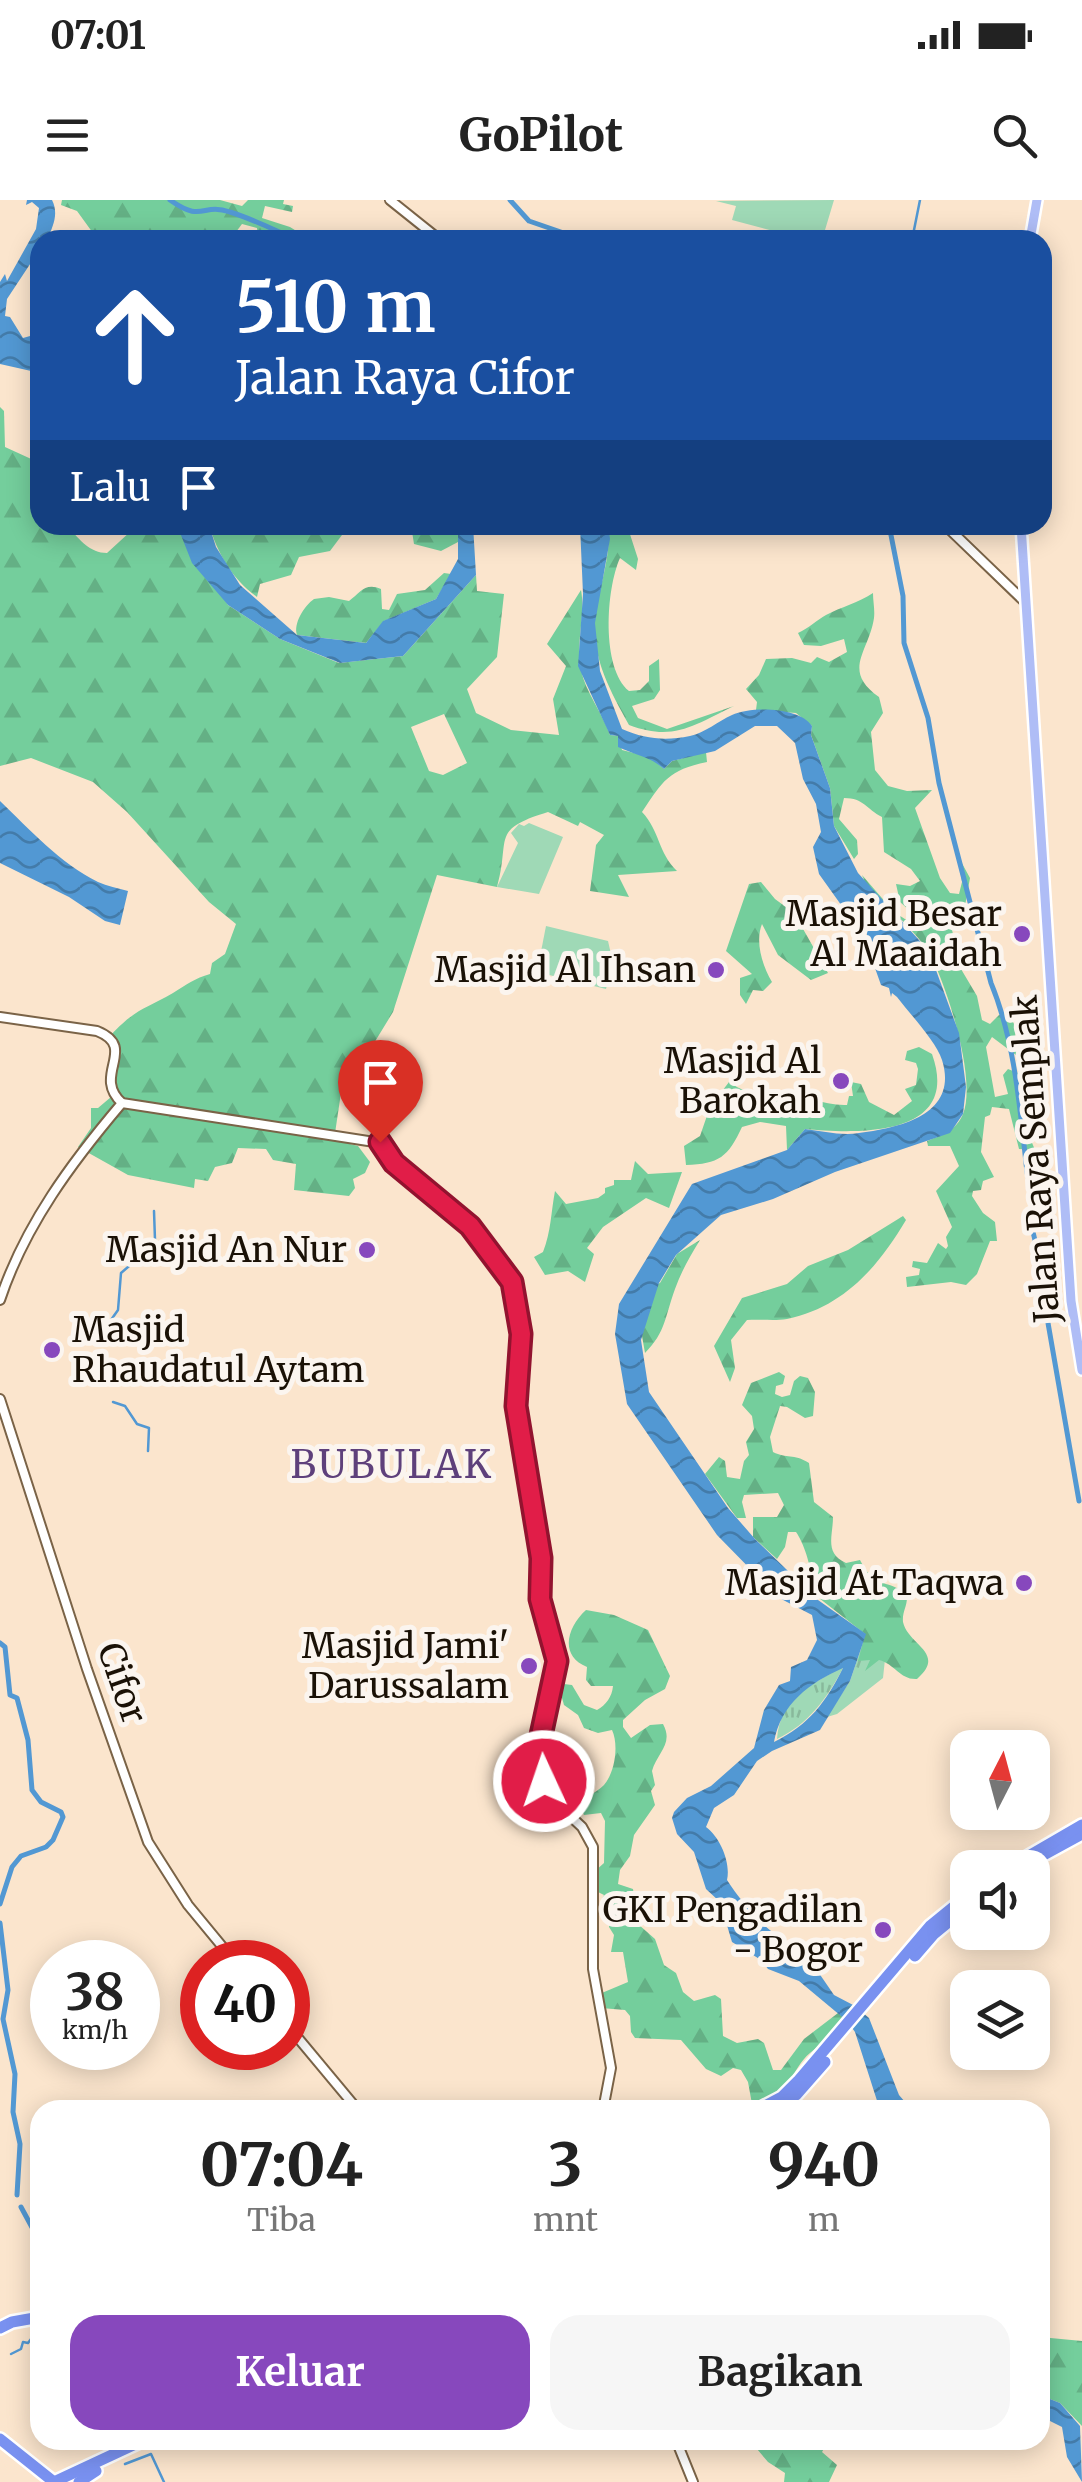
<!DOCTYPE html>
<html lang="id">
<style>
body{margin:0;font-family:Merriweather,serif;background:#f6f6f6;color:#222;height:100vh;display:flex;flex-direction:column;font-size:38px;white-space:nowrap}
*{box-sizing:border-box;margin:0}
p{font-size:32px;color:#767676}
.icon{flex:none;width:55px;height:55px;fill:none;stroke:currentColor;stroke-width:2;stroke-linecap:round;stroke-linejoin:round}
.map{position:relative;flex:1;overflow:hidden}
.sheet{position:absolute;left:30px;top:1900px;width:1020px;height:350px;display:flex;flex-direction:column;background:#fff;border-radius:30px;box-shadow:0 5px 25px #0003}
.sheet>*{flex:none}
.guide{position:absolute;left:30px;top:30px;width:1022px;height:305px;border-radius:30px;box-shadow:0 5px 25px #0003;background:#1a4fa0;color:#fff;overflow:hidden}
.needle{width:65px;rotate:6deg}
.buttons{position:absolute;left:950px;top:1530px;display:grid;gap:20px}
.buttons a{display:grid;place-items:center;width:100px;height:100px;border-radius:20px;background:#fff;box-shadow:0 5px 25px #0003;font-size:50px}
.speed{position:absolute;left:30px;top:1740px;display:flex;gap:20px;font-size:50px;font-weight:700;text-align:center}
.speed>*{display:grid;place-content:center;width:130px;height:130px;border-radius:50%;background:#fff;box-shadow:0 5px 25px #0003;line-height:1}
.speed small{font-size:25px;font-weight:400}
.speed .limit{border:15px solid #d22;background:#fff;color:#111}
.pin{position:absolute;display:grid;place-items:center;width:85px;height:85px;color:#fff;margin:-102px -42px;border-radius:50% 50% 50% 0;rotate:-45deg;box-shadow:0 0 10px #0007}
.pin .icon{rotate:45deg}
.me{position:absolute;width:110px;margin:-55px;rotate:357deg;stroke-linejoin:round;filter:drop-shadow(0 0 8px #0008)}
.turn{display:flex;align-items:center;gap:35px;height:210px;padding:0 40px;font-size:45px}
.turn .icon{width:130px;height:130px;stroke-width:2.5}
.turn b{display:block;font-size:70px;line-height:85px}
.then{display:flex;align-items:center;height:95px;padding:0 40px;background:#0003;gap:20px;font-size:38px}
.eta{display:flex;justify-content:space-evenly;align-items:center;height:170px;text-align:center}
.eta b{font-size:60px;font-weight:700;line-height:70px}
.button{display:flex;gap:20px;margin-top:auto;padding:20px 40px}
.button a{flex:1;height:115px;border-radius:30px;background:#8748bd;color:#fff;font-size:40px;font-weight:700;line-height:115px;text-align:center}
.button a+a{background:#f6f6f6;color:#222}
.status{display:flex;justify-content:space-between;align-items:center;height:70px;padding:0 50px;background:#fff;direction:ltr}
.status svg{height:28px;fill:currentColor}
header{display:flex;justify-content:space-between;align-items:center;height:130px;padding:0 40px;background:#fff;font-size:45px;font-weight:700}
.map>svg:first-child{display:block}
.grass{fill:url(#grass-tufts)}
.forest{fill:url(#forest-firs);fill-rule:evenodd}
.park{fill:#9fd9b6}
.water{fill:url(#water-waves);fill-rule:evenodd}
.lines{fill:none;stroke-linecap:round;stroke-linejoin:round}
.stream{stroke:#5298d3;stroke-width:2.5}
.canal{stroke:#5298d3;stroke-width:5}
.secondary-casing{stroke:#7a6347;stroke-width:12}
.primary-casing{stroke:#fff;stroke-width:14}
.highway-casing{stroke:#fff;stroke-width:16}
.secondary{stroke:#fff;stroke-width:8}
.primary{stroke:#afbdf6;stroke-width:9}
.highway{stroke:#7991f0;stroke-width:11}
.route-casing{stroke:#92132f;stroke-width:25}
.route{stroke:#e11d48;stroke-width:18}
.poi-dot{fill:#8748bd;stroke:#fbf5ef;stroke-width:4}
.labels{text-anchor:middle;stroke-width:10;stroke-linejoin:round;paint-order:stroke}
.poi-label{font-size:35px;fill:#1a1106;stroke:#fbf5ef;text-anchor:end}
.street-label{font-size:35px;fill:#1a1106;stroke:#fbf5ef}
.neighbourhood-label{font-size:38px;letter-spacing:2.5px;fill:#5e407b;stroke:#fbf5ef}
</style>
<div class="status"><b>07:01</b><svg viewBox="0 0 49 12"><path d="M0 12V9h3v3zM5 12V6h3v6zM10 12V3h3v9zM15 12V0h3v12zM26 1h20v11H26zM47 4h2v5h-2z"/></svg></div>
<header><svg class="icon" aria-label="menu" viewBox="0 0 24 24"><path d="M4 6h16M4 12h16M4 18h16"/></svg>GoPilot<svg class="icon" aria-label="search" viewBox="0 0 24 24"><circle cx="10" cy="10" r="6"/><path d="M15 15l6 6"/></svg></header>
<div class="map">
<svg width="1082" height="2282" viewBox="0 0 1082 2282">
<defs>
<pattern id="grass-tufts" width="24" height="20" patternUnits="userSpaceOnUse" patternTransform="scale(2.5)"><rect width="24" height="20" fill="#9fd9b6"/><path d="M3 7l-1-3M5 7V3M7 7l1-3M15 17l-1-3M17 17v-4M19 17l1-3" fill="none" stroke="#88b99b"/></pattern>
<pattern id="forest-firs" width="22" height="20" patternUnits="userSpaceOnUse" patternTransform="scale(2.5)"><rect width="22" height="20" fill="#74ce9c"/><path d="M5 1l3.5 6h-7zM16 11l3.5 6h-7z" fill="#64b085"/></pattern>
<pattern id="water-waves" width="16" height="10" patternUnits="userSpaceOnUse" patternTransform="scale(2.5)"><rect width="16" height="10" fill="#5298d3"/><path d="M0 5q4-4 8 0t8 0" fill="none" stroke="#437ba9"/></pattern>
</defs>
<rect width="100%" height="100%" fill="#fbe5cd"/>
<g class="grass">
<path d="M866 1434 886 1450 883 1478 837 1514 827 1517 850 1481Z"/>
<path d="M844 1466C828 1497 809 1524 777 1539 780 1498 811 1485 844 1466Z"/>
</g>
<g class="forest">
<path d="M62 0H220L242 6 248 0H284L283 4 293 6 292 12 265 6 262 18 290 27 311 40H249L258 36 257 28 242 24 236 32 241 40H98L77 11 61 5Z"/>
<path d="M0 207 4 211 5 247 40 263V325H51L60 330 69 328C80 340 90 353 107 353L131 331 130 325H177L228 405 280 439 339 463 403 456 476 375 477 391 504 394 497 457 467 489 476 513 511 530 559 535 553 499 566 466 547 444 581 390C586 416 575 443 581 470 586 493 602 512 610 535L618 536 622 550 650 557 664 569 672 561 706 552 707 562C668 570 663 581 642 612 660 631 658 653 677 671L618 675 629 697 590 691 596 645 604 635 580 622 578 626 548 612C489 630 511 638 497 687L437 675 393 812 368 853 342 886 334 940 358 946 370 962 365 973 353 979 355 988 349 996 294 990 296 964 273 960 266 949 238 948 232 963 215 967 208 981 195 979 194 988 128 975 78 947 91 928V908H98L111 897 116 854 111 835C135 809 145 809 173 793 186 785 195 778 210 774L212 763 225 754 236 724 209 702 127 612 93 582 31 558 0 566ZM444 514 467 563 443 575 429 571 411 527Z"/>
<path d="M209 325H262L273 329 295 325H365L363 331 342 335 330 351 299 357 291 375 260 384 257 397C232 379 218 354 209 325Z"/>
<path d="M411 325H458V342L441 351 414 344Z"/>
<path d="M608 325H627L638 359 636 370 620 358C606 389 601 468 629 491L640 490 649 481V466L659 459 660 490 654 499 632 506 638 518 667 529 734 506C694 525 674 542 629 525 611 492 592 459 595 420 598 388 612 357 608 325Z"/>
<path d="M444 373 451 374 436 399 384 421 366 443 297 435C293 424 304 406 314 399L329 397 349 401C360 393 365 382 381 389L382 409 389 410 397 394 425 390Z"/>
<path d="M873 393C873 401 875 410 874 418 869 452 841 470 879 497L883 513 871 532 875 570 888 586 907 591 932 590 915 608 940 678 950 693 959 694 962 682 958 656 970 678 965 706 948 711 954 739 962 749 961 769 977 796 982 820 990 824 999 815 1008 812 1015 826 1016 855 992 837 986 847 995 897 1008 894 1003 875 1008 869 1018 873 1025 887 1023 921 1035 950 1019 949 1009 909 992 907 990 915 985 917 981 952 994 977 983 981 981 990 973 991 972 996 983 1013 995 1022 997 1041H990L977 1074 966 1085 951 1082 907 1087 906 1077 919 1075 920 1069 912 1067 913 1061 927 1063 938 1043 946 1049 948 1046 946 1037 952 1027 936 991 959 966 950 946H928L927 941C942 935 956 931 963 914 977 879 947 787 930 754 923 740 879 696 866 685L862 675 894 712 908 721 918 718 900 702 896 684 910 686 920 681 911 669 884 652 882 617C866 609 864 598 844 598L839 619 857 640 858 654 854 659 834 626 830 588 811 535 812 526 796 513 756 510 757 502 746 489 759 475 766 459 792 458 811 463 817 457 829 462 847 452 844 439 821 446 804 445 798 433C809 428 817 420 826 415 841 407 858 403 873 393Z"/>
<path d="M761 682 775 699 794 713 828 773 811 780 778 755 762 724C755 742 762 765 772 782L763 791 753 790 746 804 740 795V778L752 774 726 751 749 684Z"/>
<path d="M919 847 932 854C962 938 857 934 805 929L787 950 786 926 760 922 742 927C728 957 719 964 686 965L684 946 700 936 710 907 729 882C744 893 759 895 777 898L779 892C803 894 824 906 847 905L849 896H853L851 882 861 884 869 902 894 915 912 901 905 889 916 885 918 869 916 863 905 860 907 851Z"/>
<path d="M635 961 648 974 682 972 669 1008 646 998 603 1027 587 1048 594 1054 585 1082 568 1071 545 1075 534 1057 543 1052C551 1032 551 1012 555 991L566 1004 598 998 605 993V988L614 985V980H631Z"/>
<path d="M903 1016 906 1020C878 1067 844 1107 787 1119 775 1121 760 1119 747 1120L731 1140 735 1168 730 1182 714 1146 742 1098 787 1084 808 1066 848 1050Z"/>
<path d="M700 1040C690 1056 681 1072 675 1089 665 1116 666 1132 645 1153L642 1136 649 1087 660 1083 677 1054Z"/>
<path d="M779 1172 785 1176 783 1184 776 1186 775 1194 782 1197 790 1195 794 1181 800 1176 808 1178 815 1192 813 1216 805 1218 787 1207 780 1206 770 1237 773 1252C787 1259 793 1253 809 1263L814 1302 833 1317C833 1336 824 1353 846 1363L860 1360C876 1393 890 1376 907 1397 907 1407 902 1412 903 1422 908 1445 947 1453 917 1479 900 1480 895 1464 879 1460L865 1471 870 1460 858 1461 865 1434 810 1391C815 1376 805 1345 796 1332H788L785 1347 777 1359 753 1337V1317H777L784 1305 778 1293 744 1295 742 1302 746 1318H737L705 1274 719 1257 725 1261 727 1277 740 1279 744 1261 749 1255 746 1242 754 1229 752 1216 742 1205 751 1183Z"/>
<path d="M586 1410 614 1415 648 1430 670 1476 665 1489 645 1500 623 1520V1527L631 1538 650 1525 663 1524C674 1544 657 1553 652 1571L655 1585 651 1591 655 1605 634 1635 630 1656 620 1670 618 1684 633 1689 638 1724 655 1739 664 1765 676 1773 683 1792 694 1801 715 1795 721 1799 723 1836 737 1843 758 1839 764 1843 773 1870H781L804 1839 838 1813 846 1820C835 1833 823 1842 810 1853 789 1870 789 1906 752 1904L748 1882 741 1870 733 1868 721 1876 706 1869 681 1840 635 1838 631 1832 630 1816 625 1810 601 1808 597 1795 628 1782 623 1752H611L614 1735 609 1727 610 1713 601 1701 604 1695 594 1690 595 1671 604 1663 605 1621 601 1613 584 1615 581 1608C586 1595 595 1594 604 1585 615 1572 619 1545 612 1530L598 1533 584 1528 578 1515 564 1505 560 1491 564 1484 572 1485 584 1505 597 1510C606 1505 612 1497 613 1486H591L586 1480 587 1467C559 1456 567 1427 586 1410Z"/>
<path d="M1040 2137 1082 2141V2226L1060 2203 1040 2195Z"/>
<path d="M774 2240 789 2245 790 2240H829L822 2252 837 2265 829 2282H784L785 2273 768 2262 757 2249 759 2243 769 2244Z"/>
</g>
<g class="park">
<path d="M834 0 822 40H807L732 20 736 6 716 1Z"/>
<path d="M529 623 563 637 539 694 497 687 518 643 511 633 519 624 524 626Z"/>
<path d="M546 726 608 741 613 763 606 789 537 772Z"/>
</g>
<g class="water">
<path d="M27 0H52C59 14 53 26 47 40H40V49L7 99 5 116 10 117 23 138 30 136V146L40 149V173L0 164V82L5 74 7 81 36 29 39 8 32 2 26 5Z"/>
<path d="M177 325H209L216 347 240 385 297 435 366 443 383 421 436 399 458 359V325H473L476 375 403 456 340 463 280 439 228 405 192 363Z"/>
<path d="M580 325H608L610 339 595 423 600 471 622 529C645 539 665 541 690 536 705 533 718 521 732 515 751 506 800 507 812 526L811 535 830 588 834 626 858 673 929 751 959 833 966 887 963 914 950 933 835 972 773 999 721 1015 676 1055 659 1083 641 1140 649 1192 728 1308 755 1339 818 1400 866 1434 850 1481 820 1530 772 1551 757 1561 734 1595 714 1608 706 1627C720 1637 731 1663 727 1680 737 1696 749 1709 762 1723 775 1736 794 1746 800 1763H812L834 1795 855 1806 869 1818 899 1895 912 1910H880L855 1832 847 1821 799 1781 768 1769 761 1760 732 1742 720 1702 706 1689 694 1652 677 1634 672 1618 674 1612 687 1598 711 1586 754 1548 764 1510 779 1485 790 1481 791 1467 807 1460 817 1440 812 1415 762 1389 765 1384 717 1335 627 1204 615 1134 619 1104 692 984 787 950 805 929C822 931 842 936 859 933 901 928 959 914 942 860 936 841 909 813 897 797L892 793 891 797 889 788 881 785 870 754 860 742 867 736 866 724 854 723 819 674 813 647 821 632 816 604 803 579 795 543 777 526H755L715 551 672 561 664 569C649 556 635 555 618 547V536L610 535 578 466 583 394ZM843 1468C826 1502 809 1525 774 1542 781 1504 809 1483 843 1468Z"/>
<path d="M0 601C30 630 60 663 98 682 107 686 118 688 128 691L120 725 105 721 69 697 0 663Z"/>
<path d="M1040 2195 1060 2203 1080 2226 1082 2282 1067 2257 1062 2227 1040 2216Z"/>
</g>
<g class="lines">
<g class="stream">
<path d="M912 40 920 0"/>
<path d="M106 1127 118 1110 121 1073 135 1061 137 1044 155 1040 154 1011"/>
<path d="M104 1155 103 1164 108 1171"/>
<path d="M113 1202 125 1206 137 1224 149 1228 148 1251"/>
<path d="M12 2117 34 2113"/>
<path d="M11 2154 21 2149 23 2142 28 2143 40 2127"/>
<path d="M125 2264 151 2254 164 2282"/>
</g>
<g class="canal">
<path d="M170 0C204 24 201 2 230 12 253 19 276 31 298 40"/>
<path d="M510 0 529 21 584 40"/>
<path d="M889 325 903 396 904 443 928 518 939 583 991 783C1015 841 1020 910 1027 972 1028 981 1033 985 1035 993 1038 1005 1030 1020 1033 1032 1037 1047 1039 1061 1040 1077L1079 1301"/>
<path d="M0 1443 5 1447 10 1495 17 1498 28 1540 32 1590 41 1602 61 1612 63 1617 53 1640 46 1647 21 1656 12 1667 0 1704"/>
<path d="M0 1723 8 1790 3 1819 15 1874 13 1912 20 1944 17 1995"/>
<path d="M21 2007 34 2031"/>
<path d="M38 2035 40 2037"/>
</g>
<defs>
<g id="secondary">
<path d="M390 0 440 40"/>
<path d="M945 325 1026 403"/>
<path d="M0 817 97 831C139 848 91 875 122 903L381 943 394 963 470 1026 512 1083 521 1134 516 1206 541 1359 540 1399 557 1461 540 1540 541 1563 550 1597 582 1627 593 1647V1769L611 1868 603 1910"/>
<path d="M0 1100C25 1025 72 962 122 903"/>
<path d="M0 1199 87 1469 148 1642 188 1705 235 1762"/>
<path d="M288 1826 358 1910"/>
<path d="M676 2240 693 2282"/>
</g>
<g id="primary">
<path d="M1030 40 1037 0"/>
<path d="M1021 325 1071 1101 1082 1170"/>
</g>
<g id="highway">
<path d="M1029 1663 1082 1634"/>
<path d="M1008 1668 1082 1625"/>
<path d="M915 1756 934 1734 968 1706"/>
<path d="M757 1910 782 1897 798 1881 930 1726 968 1695"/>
<path d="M774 1910 796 1895 825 1862"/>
<path d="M0 2128 12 2122 40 2117"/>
<path d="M0 2239 54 2282"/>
<path d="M54 2282 144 2240"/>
<path d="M79 2282 96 2271"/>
</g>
</defs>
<use href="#secondary" class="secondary-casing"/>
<use href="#primary" class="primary-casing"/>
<use href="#highway" class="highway-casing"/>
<use href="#secondary" class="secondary"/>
<use href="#primary" class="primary"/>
<use href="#highway" class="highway"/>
</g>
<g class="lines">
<defs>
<path id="route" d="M380 942 394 963 470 1026 512 1082 521 1134 516 1206 541 1358 540 1399 557 1461 540 1540 544 1581"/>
</defs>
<use href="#route" class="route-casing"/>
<use href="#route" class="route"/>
</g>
<g class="poi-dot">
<circle cx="1022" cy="734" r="10"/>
<circle cx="716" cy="770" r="10"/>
<circle cx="841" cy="881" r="10"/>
<circle cx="367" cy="1050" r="10"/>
<circle cx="52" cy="1150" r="10"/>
<circle cx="1024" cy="1383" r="10"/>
<circle cx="529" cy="1466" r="10"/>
<circle cx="883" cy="1730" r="10"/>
</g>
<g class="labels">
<g class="poi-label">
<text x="1002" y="726">Masjid Besar<tspan x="1002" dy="40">Al Maaidah</tspan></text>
<text x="696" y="782">Masjid Al Ihsan</text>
<text x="821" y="873">Masjid Al<tspan x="821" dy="40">Barokah</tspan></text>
<text x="347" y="1062">Masjid An Nur</text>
<text x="72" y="1142" text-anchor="start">Masjid<tspan x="72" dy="40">Rhaudatul Aytam</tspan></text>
<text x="1004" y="1395">Masjid At Taqwa</text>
<text x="509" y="1458">Masjid Jami'<tspan x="509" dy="40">Darussalam</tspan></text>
<text x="863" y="1722">GKI Pengadilan<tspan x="863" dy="40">- Bogor</tspan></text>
</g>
<g class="street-label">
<text transform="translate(1036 959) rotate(-94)" y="12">Jalan Raya Semplak</text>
<text transform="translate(122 1483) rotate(71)" y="12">Cifor</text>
</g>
<g class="neighbourhood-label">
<text x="392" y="1278">BUBULAK</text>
</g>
</g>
</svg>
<div class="buttons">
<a><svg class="needle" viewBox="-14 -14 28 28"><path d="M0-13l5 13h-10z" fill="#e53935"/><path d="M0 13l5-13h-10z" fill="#767676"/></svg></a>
<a><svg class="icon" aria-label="sound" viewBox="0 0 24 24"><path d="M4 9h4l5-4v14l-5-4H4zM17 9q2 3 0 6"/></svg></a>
<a><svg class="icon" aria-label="layers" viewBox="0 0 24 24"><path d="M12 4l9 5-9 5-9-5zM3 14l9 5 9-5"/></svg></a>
</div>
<div class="speed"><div>38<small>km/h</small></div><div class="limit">40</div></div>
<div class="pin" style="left:380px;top:942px;background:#d93025"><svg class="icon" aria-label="arrive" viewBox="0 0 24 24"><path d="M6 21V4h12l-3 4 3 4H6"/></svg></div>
<svg class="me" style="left:544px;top:1581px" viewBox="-20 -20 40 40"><circle r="17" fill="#e11d48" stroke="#fff" stroke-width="3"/><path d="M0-11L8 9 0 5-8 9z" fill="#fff"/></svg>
<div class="guide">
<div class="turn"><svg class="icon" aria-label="ahead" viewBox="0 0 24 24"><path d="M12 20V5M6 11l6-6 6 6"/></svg><div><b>510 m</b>Jalan Raya Cifor</div></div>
<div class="then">Lalu<svg class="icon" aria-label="arrive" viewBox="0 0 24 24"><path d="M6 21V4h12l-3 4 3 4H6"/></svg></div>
</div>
<section class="sheet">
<div class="eta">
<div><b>07:04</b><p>Tiba</p></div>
<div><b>3</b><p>mnt</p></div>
<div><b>940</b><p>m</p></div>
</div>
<div class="button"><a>Keluar</a><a>Bagikan</a></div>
</section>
</div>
